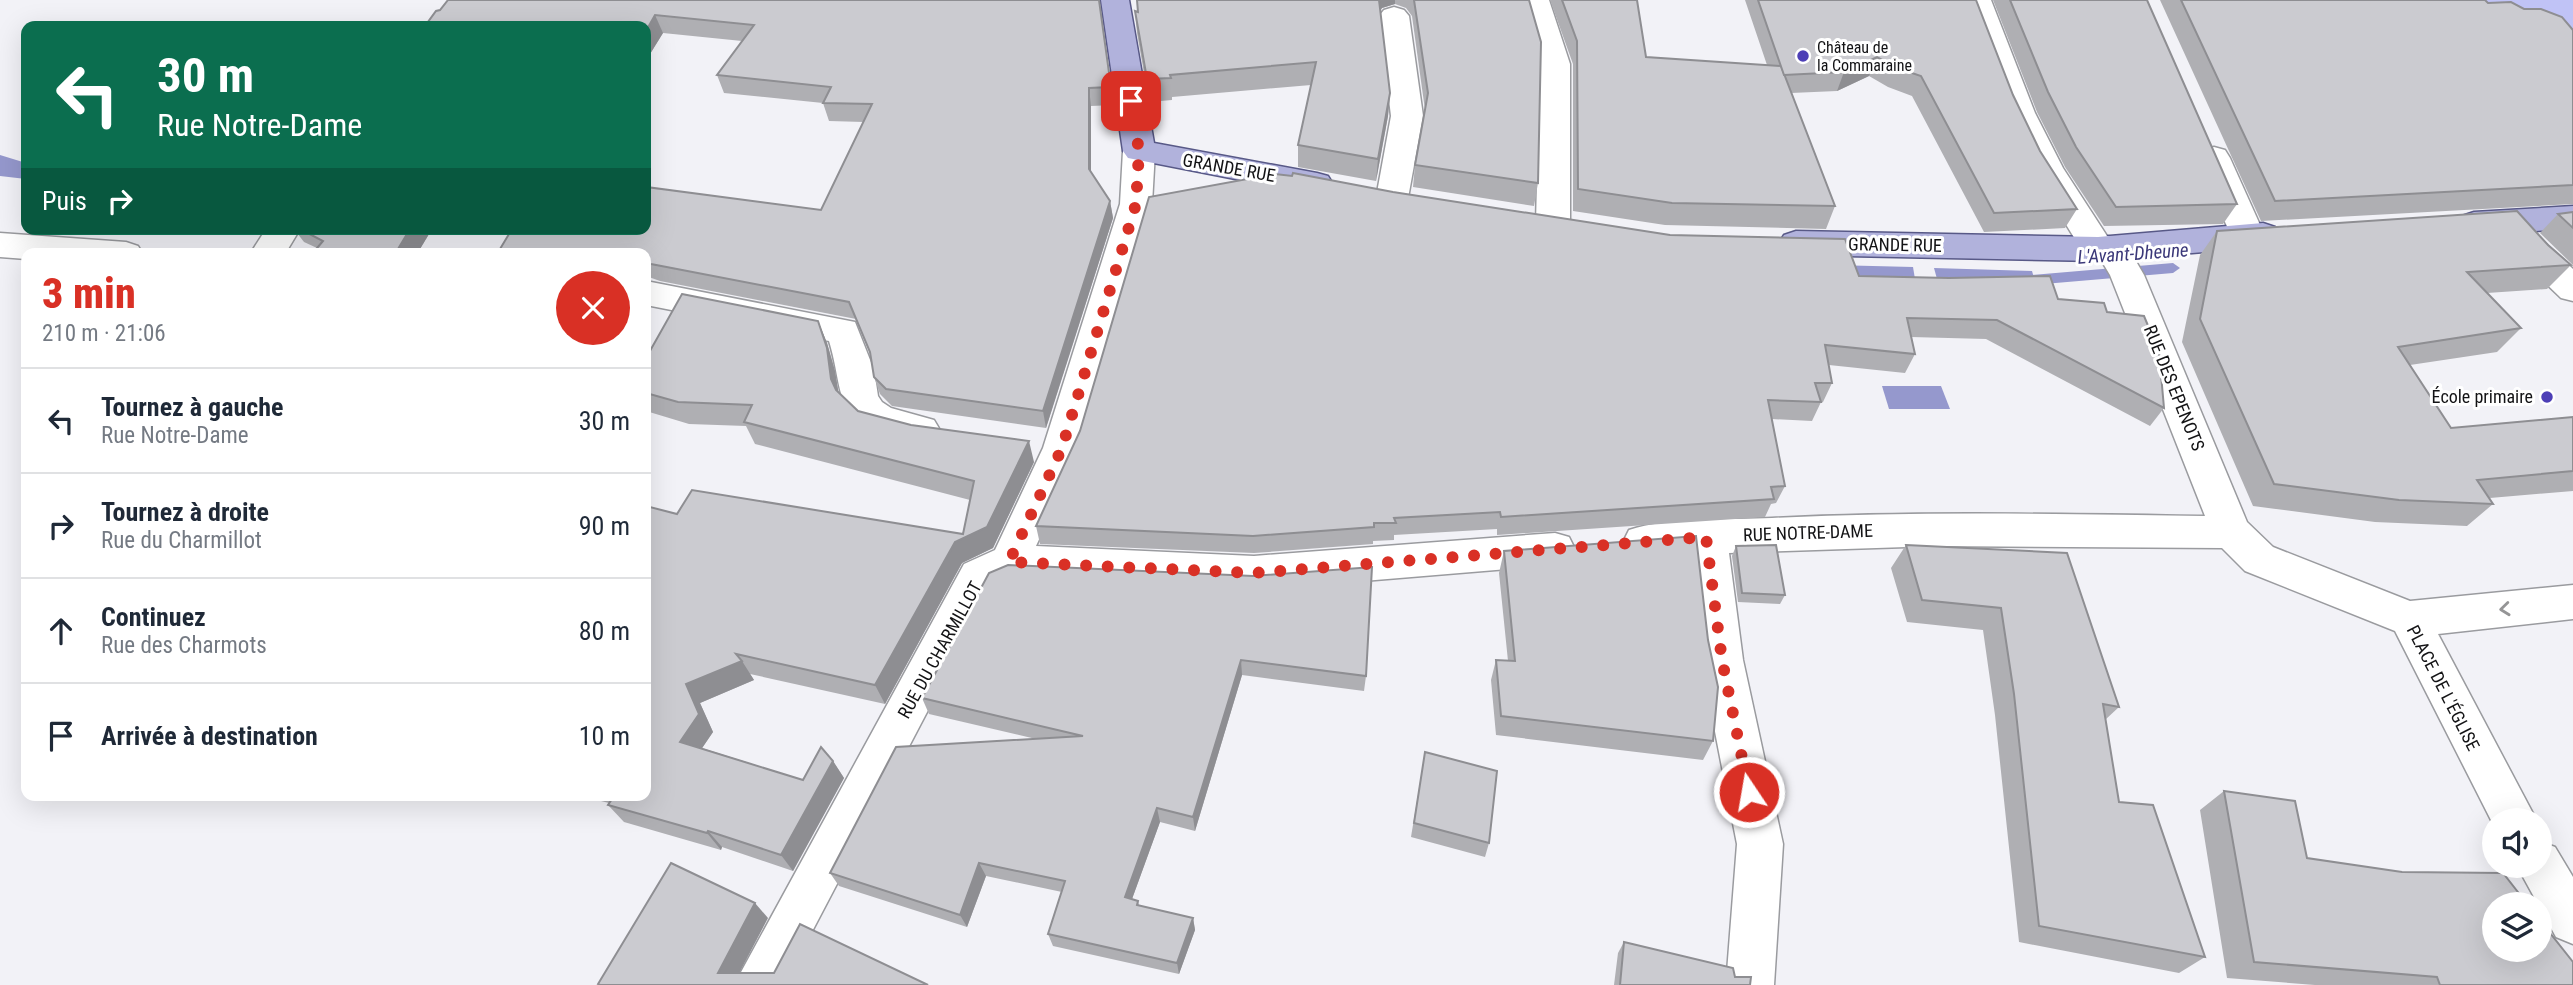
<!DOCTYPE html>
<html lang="fr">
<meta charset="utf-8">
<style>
body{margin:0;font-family:"Roboto Condensed",sans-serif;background:#f2f2f3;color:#1f2937;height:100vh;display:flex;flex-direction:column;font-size:26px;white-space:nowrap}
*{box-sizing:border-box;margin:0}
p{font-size:23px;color:#747a83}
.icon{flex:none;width:38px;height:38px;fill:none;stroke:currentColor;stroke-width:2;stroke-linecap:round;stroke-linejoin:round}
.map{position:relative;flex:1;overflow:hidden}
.panel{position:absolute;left:21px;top:248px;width:630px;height:553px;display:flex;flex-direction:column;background:#fff;border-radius:14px;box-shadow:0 7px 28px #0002}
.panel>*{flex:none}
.hud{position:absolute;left:21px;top:21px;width:630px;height:214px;border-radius:14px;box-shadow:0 7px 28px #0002;background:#0b6e4f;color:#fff;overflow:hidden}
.fabs{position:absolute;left:2482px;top:808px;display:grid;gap:14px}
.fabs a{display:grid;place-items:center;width:70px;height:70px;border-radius:50%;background:#fff;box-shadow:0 7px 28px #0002;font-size:35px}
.pin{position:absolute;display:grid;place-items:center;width:60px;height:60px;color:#fff;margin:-30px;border-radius:14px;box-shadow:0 4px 10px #0006}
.me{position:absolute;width:77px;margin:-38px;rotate:348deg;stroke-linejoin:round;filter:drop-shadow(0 0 5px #0008)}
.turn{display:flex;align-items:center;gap:24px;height:147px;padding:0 21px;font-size:32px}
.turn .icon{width:91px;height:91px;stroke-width:2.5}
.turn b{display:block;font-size:49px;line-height:60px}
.then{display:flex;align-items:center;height:66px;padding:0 21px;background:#0003;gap:14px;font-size:26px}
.round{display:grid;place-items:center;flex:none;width:74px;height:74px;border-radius:37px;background:#f2f2f3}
.head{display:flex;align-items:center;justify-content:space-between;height:119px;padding:0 21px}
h1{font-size:42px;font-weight:800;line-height:52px;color:#d93025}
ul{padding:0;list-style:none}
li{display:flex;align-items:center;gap:21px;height:105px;padding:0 21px;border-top:2px solid #e0e1e3}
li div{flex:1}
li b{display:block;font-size:26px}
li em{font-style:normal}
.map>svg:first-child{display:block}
.green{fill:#c0c3f6}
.water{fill:#9598cd}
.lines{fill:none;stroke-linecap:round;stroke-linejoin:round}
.stream{fill:#9598cd;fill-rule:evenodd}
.minor-casing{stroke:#9a9b9f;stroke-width:3}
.major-casing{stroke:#585987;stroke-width:3}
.minor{fill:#fff;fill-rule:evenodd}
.major{fill:#b1b2dc;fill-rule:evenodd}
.wall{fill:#afafb3}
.shaded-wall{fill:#8e8e92}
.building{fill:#cbcbd0;stroke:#8e8e92;stroke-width:2}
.oneway{stroke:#959596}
.route{stroke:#d93025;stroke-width:12;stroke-dasharray:0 21.6}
.poi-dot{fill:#4d3fb6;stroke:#fff;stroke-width:2.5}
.labels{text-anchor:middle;stroke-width:6;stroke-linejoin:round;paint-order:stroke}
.far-poi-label{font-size:16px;fill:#131315;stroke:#fff;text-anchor:start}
.street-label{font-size:18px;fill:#131315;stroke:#fff}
.poi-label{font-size:18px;fill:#131315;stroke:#fff;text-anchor:end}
.water-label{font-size:19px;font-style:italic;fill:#3b3879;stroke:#fff}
</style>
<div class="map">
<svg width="2573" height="985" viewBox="0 0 2573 985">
<rect width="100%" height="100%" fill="#f2f2f7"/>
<path class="green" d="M2481 0H2573V33L2553 35Z"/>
<g class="water">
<path d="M0 155 26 163V179L0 176Z"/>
<path d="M1792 264 1913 267 1918 297Z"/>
<path d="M1934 268 2032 271 2039 295 1942 297Z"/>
<path d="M1882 386H1941L1950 409H1889Z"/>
</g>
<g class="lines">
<path class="stream" d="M2173 263 2180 268 2173 273 2032 285 2025 280 2032 275Z"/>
<defs>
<g id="minor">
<path d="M1521 0H1549L1570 64V223L1565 231 1553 235 1541 231 1536 223 1540 64Z"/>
<path d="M1963 0H1991L2035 113 2063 168 2107 236 2123 239 2144 275 2247 522 2273 547 2410 601 2573 585V619L2438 634 2537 821H2494V826L2395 631 2245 571 2222 548 1937 546 1729 553 1743 660 1783 844 1774 985H1726L1737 844 1701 660 1689 555 1643 558 1629 554 1623 542 1629 530C1668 517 1730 520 1772 518 1916 511 2061 514 2205 516L2110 275 2101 260 2086 257 2032 169 2005 113Z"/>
<path d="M1394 7 1404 10 1409 16 1423 116 1408 198 1404 206 1392 209 1380 206 1376 198 1391 116 1379 16 1384 10Z"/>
<path d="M1139 140 1150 144 1155 151 1152 204 1081 448 1036 546 1254 556 1555 533 1569 537 1575 549 1569 561 1555 565 1254 590 1012 579 992 588 784 985H734L964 564 995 550 1043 448 1120 204 1123 151 1128 144Z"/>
<path d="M2214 147 2225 150 2230 158 2265 236 2260 244 2248 248 2236 244 2231 236 2198 158 2203 150Z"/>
<path d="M2521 228 2533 232 2573 269V301L2561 298 2509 248 2504 240 2509 232Z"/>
<path d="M266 229H300L285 254H250Z"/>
<path d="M0 233 126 242 138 246 143 254H26V259L0 257Z"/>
<path d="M646 281 855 322 874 370 878 396 882 402 891 408 934 420 940 430 934 440C919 445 907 441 892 437 833 423 844 390 829 341L646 305Z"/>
<path d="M2539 841 2555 847 2573 877V944L2556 937 2517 866H2539Z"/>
</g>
<g id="major">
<path d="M1101 0H1129L1154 143 1317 173 1328 176 1333 184 1328 192 1317 195 1128 158 1123 151Z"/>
<path d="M2573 206V228L2474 236 2462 232 2457 224 2462 216 2474 212Z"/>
<path d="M2263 223 2275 227 2280 235 2275 243 2263 247 2098 261 1796 255 1784 251 1779 243 1784 235 1796 231 2098 237Z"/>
</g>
</defs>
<use href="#minor" class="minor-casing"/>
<use href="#major" class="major-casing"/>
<use href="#minor" class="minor"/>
<use href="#major" class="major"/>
</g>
<g class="wall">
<path d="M1099 0 1114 105 1091 106V173L1110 201 1113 218 1046 428 892 406 880 394 874 377 871 356 856 319 660 281 646 276V254H497L821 210 864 122 829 121 823 103 724 93 717 75 742 41 663 33 650 54H646V26L436 11Z"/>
<path d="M1137 0H1529L1538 183 1534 206 1413 187 1415 165 1425 110 1412 16 1406 8 1395 4 1382 8 1380 11 1390 93 1388 116 1376 181 1298 167V145L1311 85 1172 97V100L1149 102 1137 33 1135 11 1138 12Z"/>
<path d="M1550 0H1637L1646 57 1767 65 1745 0H1976L2013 95 2040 151 2077 209 2065 228 1984 232 1912 96 1888 87 1869 76 1837 91 1791 93 1835 206 1826 229 1665 225 1573 211V64Z"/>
<path d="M1993 0H2147L2237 204 2223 224 2104 226 2065 167 2037 112Z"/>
<path d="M2160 0H2485L2488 3 2524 9 2573 30V204L2261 221Z"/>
<path d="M1393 192 1859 276 2058 299 2107 312 2164 408 2150 426 1986 339 1911 337 1915 354 1905 373 1829 365 1832 383 1823 402H1821L1812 421 1772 419 1785 486 1776 503 1771 504 1765 517 1497 535V529L1394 535V540L1373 541V544L1254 553 1040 544 1036 526Z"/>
<path d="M2573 212V265L2540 233 2558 214Z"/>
<path d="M294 229H432L417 254 317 248 304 242Z"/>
<path d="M2217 231 2548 245 2571 265 2547 289 2487 293 2521 328 2497 352 2410 365 2451 428 2573 417V491L2490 498 2493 504 2467 526 2375 522 2253 506 2182 342 2200 255Z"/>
<path d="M818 321 827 343 835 371 838 392 858 411 1034 462 993 548 962 563 885 704 750 674 754 680 700 703 713 732 702 748 803 780 833 761 844 778 793 871 722 847 721 850 624 822 608 805 609 803 581 796H646L677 514 963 534 970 500 755 444 746 426 689 424 646 411V358Z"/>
<path d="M1906 545 2067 553 2119 707 2105 720 2119 802 2205 957 2179 973 2019 942 1995 715 1983 630 1907 622 1891 568Z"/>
<path d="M1736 546 1785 595 1780 604 1738 602 1732 556Z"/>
<path d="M1504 551 1713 741 1703 760 1496 735 1491 680 1496 660 1508 661 1499 573Z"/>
<path d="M989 573 1366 676 1364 691 1242 675 1195 831 1160 822 1132 899 1138 901 1139 906 1193 918 1195 930 1179 974 1053 946 1048 934 1062 892 986 876 967 927 839 886 830 873 1036 739 929 714 922 698Z"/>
<path d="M1425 752 1489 843 1485 857 1411 837Z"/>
<path d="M2224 791 2307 858 2573 985H2315L2227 978 2200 810Z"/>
<path d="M1624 942 1735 977 1750 985H1614L1618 953Z"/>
</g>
<g class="shaded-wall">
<path d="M1377 0H1395V4L1382 8 1376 16Z"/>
<path d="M655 15 663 33 650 54 646 44V31Z"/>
<path d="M1877 57 1869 76 1837 91 1844 72Z"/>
<path d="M1089 88 1091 106V187L1089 169Z"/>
<path d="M1390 93 1388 116 1376 181 1378 159Z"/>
<path d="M1110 201 1113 218 1046 428 1043 411Z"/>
<path d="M410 229H432L417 254H395Z"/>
<path d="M818 321 827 343 835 371 840 401 831 379Z"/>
<path d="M1029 441 1034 462 993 548 962 563 885 704 875 685 955 542 987 527Z"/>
<path d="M1241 660 1242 675 1195 831 1193 817Z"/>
<path d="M742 661 754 680 700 703 713 732 694 760 680 742 686 684Z"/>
<path d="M833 761 844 778 793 871 781 855Z"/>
<path d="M1157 808 1160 822 1128 910 1125 897Z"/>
<path d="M708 831 722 847 721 850 707 833Z"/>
<path d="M979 863 986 876 967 927 960 915Z"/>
<path d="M755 903 768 918 733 985 718 973Z"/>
<path d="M1193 918 1195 930 1179 974 1177 963Z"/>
</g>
<g class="building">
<path d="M448 0H1099L1111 87 1089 88V169L1110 201 1043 411 886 389 874 377 870 352 849 302 651 264 646 262V254H592L566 251 565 254H497L512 229H646V187L821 210 872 104 823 103 831 87 717 75 754 25 655 15 646 31V26H425L436 11 440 10Z"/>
<path d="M1137 0H1379L1390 93 1378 159 1298 145 1316 62 1170 75 1171 78 1147 79 1135 11 1138 12Z"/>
<path d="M1414 0H1529L1541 42 1538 183 1415 165 1428 93Z"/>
<path d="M1562 0H1637L1646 57 1781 66 1835 206 1672 203 1578 189 1577 41Z"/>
<path d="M1758 0H1976L2013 95 2040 151 2077 209 1994 213 1921 76 1897 68 1877 57 1844 72 1784 75Z"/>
<path d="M2010 0H2147L2237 204 2116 207 2076 147 2048 92Z"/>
<path d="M2181 0H2485L2488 3 2511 2 2524 9H2541L2562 17 2573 30V185L2275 201Z"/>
<path d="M1293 173 1393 192 1670 235 1845 239 1859 276 1949 278 2050 276 2058 299 2104 303 2107 312 2144 316 2159 352 2164 408 1997 320 1907 318 1915 354 1825 345 1832 383H1815L1821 402 1768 400 1785 486 1771 487 1774 499 1501 517 1500 512 1394 518 1396 523H1374V527L1253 536 1036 526 1080 431 1149 197 1275 174 1292 176Z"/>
<path d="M2517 211 2548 245 2571 265 2467 272 2521 328 2398 347 2451 428 2573 417V471L2477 480 2493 504 2399 500 2274 484 2200 319 2217 231Z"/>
<path d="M2573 212V228L2558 214Z"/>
<path d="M300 229H410L395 254H312L323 241Z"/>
<path d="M682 294 818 321 827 348 831 379 836 390 858 411 911 425 1029 441 987 527 955 542 875 685 736 654 742 661 686 684 699 714 680 742 803 780 821 747 833 761 781 855 708 831 707 833 608 805 614 796H646V506L677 514 692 490 963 534 974 481 744 422 752 405 678 402 646 393V358Z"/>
<path d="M1696 536 1708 640 1718 687 1713 741 1501 716 1496 660 1515 661 1504 551Z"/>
<path d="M1776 545 1785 595 1742 593 1736 546Z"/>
<path d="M1906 545 2067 553 2119 707 2103 704 2119 802 2153 805 2205 957 2039 926 2014 694 2001 608 1922 600Z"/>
<path d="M1008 565 1253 576 1372 567 1366 676 1241 660 1193 817 1157 808 1125 897 1138 901 1137 905 1193 918 1177 963 1048 934 1065 881 979 863 960 915 830 873 896 747 1083 736 922 698 989 573Z"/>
<path d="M1425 752 1497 771 1489 843 1414 823Z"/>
<path d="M2224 791 2295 801 2307 858 2402 872 2503 873 2528 905H2494V950H2539V919L2573 962V985H2440L2437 977 2254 962Z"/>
<path d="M671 863 755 903 718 973H774L800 924 928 985H600L598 984Z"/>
<path d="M1624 942 1733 968 1735 977H1751L1750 985H1620Z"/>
</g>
<defs><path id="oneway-chevron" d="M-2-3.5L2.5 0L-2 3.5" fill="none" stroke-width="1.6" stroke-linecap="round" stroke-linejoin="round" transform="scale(1.75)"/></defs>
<use class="oneway" href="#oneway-chevron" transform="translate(2505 609) rotate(174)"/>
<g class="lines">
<path class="route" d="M1131 101 1139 151 1136 204 1062 448 1009 562 1254 573 1706 537 1722 660 1749 792"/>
</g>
<g class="poi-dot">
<circle cx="1803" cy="56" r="7"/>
<circle cx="2547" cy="397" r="7"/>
</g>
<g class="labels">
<g class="far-poi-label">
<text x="1817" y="53">Château de<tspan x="1817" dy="18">la Commaraine</tspan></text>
</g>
<g class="street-label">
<text transform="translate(1229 168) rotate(10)" y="6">GRANDE RUE</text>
<text transform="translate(1895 245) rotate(1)" y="6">GRANDE RUE</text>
<text transform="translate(2174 388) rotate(68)" y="6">RUE DES EPENOTS</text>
<text transform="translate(1808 533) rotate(-2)" y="6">RUE NOTRE-DAME</text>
<text transform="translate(940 650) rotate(-61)" y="6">RUE DU CHARMILLOT</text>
<text transform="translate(2443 688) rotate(63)" y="6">PLACE DE L'ÉGLISE</text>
</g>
<g class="poi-label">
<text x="2533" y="403">École primaire</text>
</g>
<g class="water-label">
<text transform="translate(2133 253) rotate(-4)" y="7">L'Avant-Dheune</text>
</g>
</g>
</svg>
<div class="fabs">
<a><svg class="icon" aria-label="sound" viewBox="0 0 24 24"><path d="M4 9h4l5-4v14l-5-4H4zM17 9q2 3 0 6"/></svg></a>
<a><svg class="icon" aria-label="layers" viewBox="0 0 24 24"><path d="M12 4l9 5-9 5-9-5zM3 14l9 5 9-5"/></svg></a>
</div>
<div class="pin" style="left:1131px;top:101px;background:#d93025"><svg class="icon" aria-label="arrive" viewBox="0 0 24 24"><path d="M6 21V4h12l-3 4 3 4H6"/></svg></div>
<svg class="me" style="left:1749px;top:792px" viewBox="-20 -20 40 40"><circle r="17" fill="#d93025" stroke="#fff" stroke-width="3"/><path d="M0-11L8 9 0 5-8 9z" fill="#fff"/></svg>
<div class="hud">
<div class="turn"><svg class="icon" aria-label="left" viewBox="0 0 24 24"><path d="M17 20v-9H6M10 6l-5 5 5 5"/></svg><div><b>30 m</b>Rue Notre-Dame</div></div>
<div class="then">Puis<svg class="icon" aria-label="right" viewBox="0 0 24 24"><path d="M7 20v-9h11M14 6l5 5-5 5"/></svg></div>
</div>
<section class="panel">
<div class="head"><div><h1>3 min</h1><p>210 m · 21:06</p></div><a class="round" style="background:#d93025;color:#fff"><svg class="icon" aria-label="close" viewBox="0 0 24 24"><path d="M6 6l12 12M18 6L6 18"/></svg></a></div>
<ul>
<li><svg class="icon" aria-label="left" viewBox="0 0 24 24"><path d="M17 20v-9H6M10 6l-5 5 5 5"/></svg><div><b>Tournez à gauche</b><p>Rue Notre-Dame</p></div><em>30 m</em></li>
<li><svg class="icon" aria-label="right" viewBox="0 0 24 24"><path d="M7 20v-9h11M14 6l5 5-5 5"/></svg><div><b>Tournez à droite</b><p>Rue du Charmillot</p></div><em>90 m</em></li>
<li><svg class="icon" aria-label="ahead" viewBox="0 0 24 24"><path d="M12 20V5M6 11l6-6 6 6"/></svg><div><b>Continuez</b><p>Rue des Charmots</p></div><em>80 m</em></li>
<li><svg class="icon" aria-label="arrive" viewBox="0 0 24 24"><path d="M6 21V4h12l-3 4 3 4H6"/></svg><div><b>Arrivée à destination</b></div><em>10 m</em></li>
</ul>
</section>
</div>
